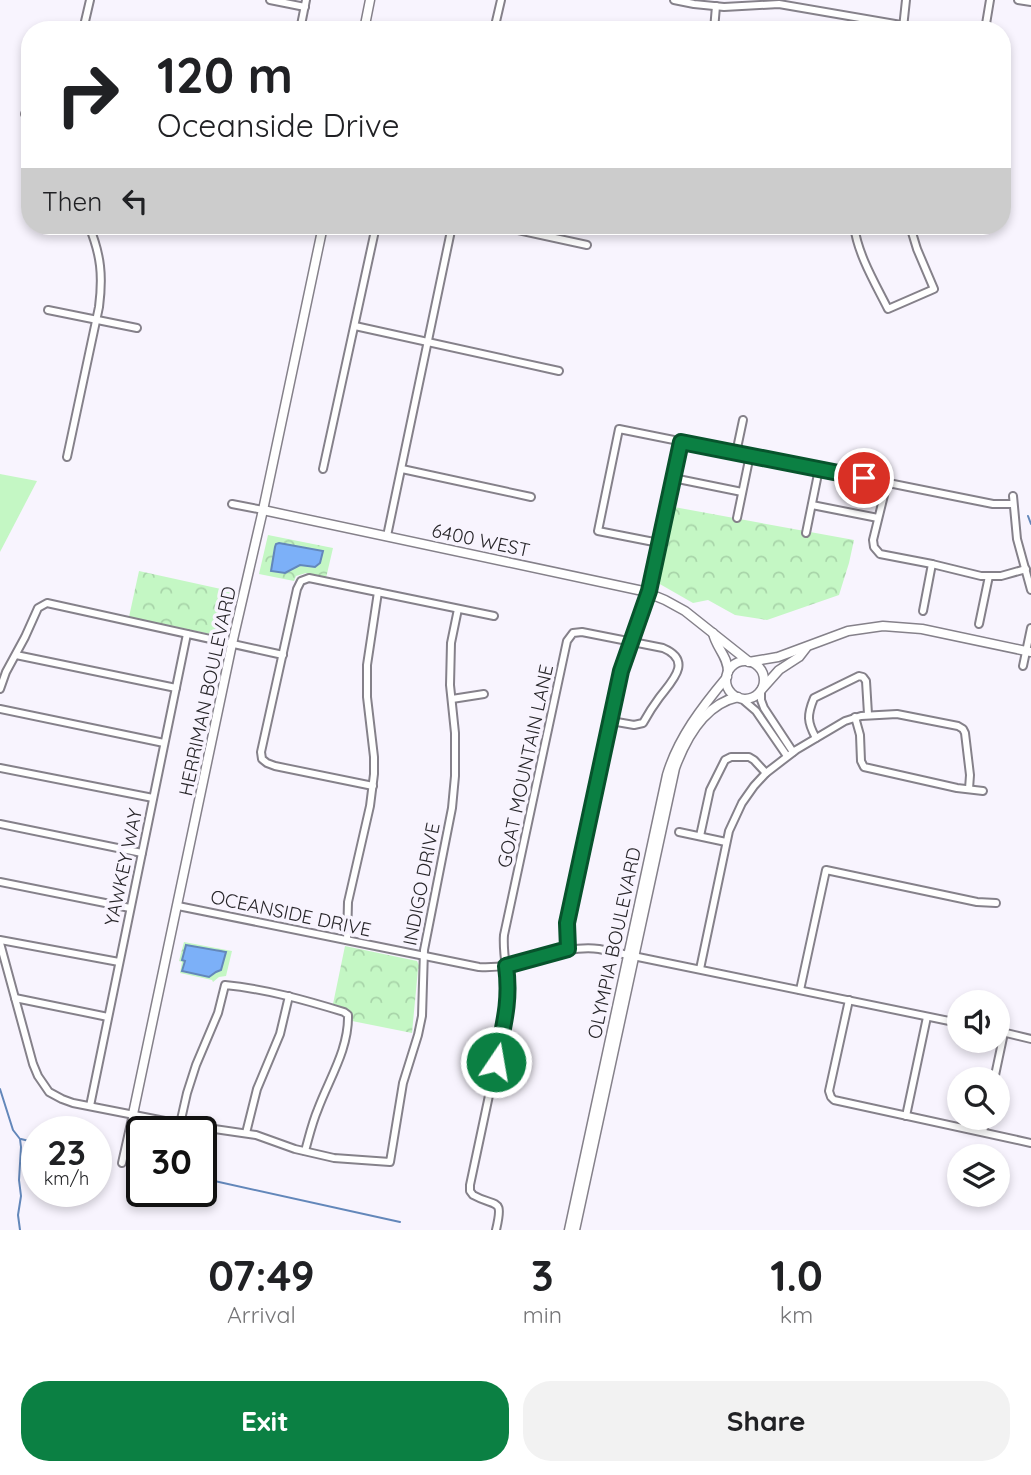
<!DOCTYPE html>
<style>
body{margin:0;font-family:Quicksand,sans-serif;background:#f2f2f2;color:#202124;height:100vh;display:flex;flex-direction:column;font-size:26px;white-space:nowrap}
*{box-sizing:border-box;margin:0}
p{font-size:23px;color:#757577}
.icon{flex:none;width:38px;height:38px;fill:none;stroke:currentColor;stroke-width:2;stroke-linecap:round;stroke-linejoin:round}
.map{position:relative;height:1230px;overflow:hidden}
.details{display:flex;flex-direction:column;background:#fff;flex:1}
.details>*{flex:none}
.hud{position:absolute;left:21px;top:21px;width:990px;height:214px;border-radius:28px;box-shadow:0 4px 10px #0003;background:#fff;color:#202124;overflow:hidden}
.fabs{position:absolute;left:947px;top:990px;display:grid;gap:14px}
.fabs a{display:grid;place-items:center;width:63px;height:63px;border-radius:50%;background:#fff;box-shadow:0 4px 10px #0003;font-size:35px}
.speed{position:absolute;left:21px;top:1116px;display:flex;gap:14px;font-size:35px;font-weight:700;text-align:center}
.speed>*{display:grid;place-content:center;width:91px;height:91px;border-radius:50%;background:#fff;box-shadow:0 4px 10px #0003;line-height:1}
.speed small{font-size:18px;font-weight:400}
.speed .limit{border:4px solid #111;border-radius:10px;background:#fff;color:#111}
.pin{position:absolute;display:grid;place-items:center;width:60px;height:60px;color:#fff;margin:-30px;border:4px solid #fff;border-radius:50%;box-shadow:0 2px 7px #0007}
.me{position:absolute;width:77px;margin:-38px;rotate:12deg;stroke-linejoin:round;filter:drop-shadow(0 0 5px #0008)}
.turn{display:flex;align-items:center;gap:24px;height:147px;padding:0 21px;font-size:32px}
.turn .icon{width:91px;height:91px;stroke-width:2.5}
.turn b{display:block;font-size:49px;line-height:60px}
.then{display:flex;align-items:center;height:66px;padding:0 21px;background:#0003;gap:14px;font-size:26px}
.eta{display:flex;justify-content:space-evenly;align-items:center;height:119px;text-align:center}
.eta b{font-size:42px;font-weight:700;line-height:49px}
.primary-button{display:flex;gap:14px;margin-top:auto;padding:14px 21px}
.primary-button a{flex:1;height:80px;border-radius:28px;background:#0b8043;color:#fff;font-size:28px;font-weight:700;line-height:80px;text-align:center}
.primary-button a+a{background:#f2f2f2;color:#202124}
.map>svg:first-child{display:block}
.grass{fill:#c4f7c4}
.park{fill:url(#park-crowns)}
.water{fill:#7cb0f8;stroke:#6387ba;stroke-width:2}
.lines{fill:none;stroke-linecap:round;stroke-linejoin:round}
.stream{stroke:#6387ba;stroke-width:2}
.minor-casing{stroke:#85818a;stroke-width:10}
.tertiary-casing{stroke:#85818a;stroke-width:11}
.minor{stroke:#fff;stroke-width:6}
.tertiary{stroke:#fff;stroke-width:8}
.route-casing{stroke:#07532c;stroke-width:18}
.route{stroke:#0b8043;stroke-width:12}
.labels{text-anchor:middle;stroke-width:7;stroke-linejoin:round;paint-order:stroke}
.street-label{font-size:19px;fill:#28262a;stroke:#f8f4fe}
</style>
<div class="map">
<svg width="1031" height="1230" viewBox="0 0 1031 1230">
<defs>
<pattern id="park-crowns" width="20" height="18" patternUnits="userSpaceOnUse" patternTransform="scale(1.75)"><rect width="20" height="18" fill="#c4f7c4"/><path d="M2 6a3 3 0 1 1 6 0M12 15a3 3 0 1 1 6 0" fill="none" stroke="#a8d4a9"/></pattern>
</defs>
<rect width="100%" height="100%" fill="#f8f4fe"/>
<path class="grass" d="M0 474 37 481 0 552Z"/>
<g class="park">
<path d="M674 507 854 540 849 563 839 595 767 620 735 615 708 600 693 603 658 583Z"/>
<path d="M268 535 333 548 326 578 306 573 296 576 294 581 259 574Z"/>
<path d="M139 571 230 591 220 636 129 617Z"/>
<path d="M184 942 232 951 226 976 219 977 213 982 212 980 180 973 182 962 179 961Z"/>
<path d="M345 946 417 961 420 968 418 969 412 1033 352 1021C350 1009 344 1007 333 1004Z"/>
</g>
<g class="water">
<path d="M279 543 323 551 320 563 315 567 300 565 285 573 271 571 275 547 276 544Z"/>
<path d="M186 945 226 952 221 970 216 972 209 977 182 971 185 961 182 960Z"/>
</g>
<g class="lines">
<g class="stream">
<path d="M1028 516 1031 524"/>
<path d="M0 1089 13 1130 20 1139 21 1147 19 1180 21 1196 18 1215 20 1230"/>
<path d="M21 1139 37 1143"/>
<path d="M96 1156 105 1158"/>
<path d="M139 1165 142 1166"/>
<path d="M201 1178 400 1222"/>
</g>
<defs>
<g id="minor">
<path d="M270 0 305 7"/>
<path d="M674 0 694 4 724 7 779 4 930 30"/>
<path d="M1018 0 1031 2"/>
<path d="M903 28 906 0"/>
<path d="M83 30 90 0"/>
<path d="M300 30 306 0"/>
<path d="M494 30 501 0"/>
<path d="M714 30 716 6"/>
<path d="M985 30 990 0"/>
<path d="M25 114 30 115"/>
<path d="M499 226 587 245"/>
<path d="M854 226C858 255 875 283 888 309L934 289 917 249 910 226"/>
<path d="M48 310 137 328"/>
<path d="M355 326 559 371"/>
<path d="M736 453 743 420"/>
<path d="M67 457 99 307C103 276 101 255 89 226"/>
<path d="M323 469 376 226"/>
<path d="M402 469 531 497"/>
<path d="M673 478 742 492"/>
<path d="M887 483 873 540 874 547 880 554 932 564 981 576H1001L1026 569"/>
<path d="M1013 496 1017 539 1031 590"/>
<path d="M232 504 263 510"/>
<path d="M812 505 878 518"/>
<path d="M737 518 750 455"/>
<path d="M806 533 819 469"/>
<path d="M387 536 452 226"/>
<path d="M659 543 598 531 619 429 993 504H1013"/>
<path d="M923 611 932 564"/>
<path d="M979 624 989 576"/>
<path d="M16 655 176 688"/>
<path d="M1023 666 1031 628"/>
<path d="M0 689 6 672 25 637 38 608 47 603 283 655"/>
<path d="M761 690V700L764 708 793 752"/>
<path d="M452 699 484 694"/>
<path d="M742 699 756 711 787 756"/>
<path d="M0 709 164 743"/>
<path d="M855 717 860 735 861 761 864 767 957 788 983 791"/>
<path d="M816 738C807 722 807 715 814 698L859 676 863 677 866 681 868 714"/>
<path d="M0 768 153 798"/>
<path d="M373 786 275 766 267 763 262 759 261 752 297 589 301 581 309 578 494 616"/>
<path d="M0 824 142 853"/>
<path d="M679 832 726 842"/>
<path d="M700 836 710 790 725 760 731 757H749L754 760 766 773"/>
<path d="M0 882 130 908"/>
<path d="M178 906 479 967C521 970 557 944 599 949L959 1023"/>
<path d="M0 940 119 962"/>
<path d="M347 940 348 902 370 806 374 774V757L367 697V665L378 592"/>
<path d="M0 943 33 1064 38 1076 49 1092 62 1099 73 1103 180 1124 256 1135 295 1149 334 1158 390 1162 403 1083 418 1035 422 1016 424 950 452 808 455 776V733L450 685 451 643 458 609"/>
<path d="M568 949 566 933 568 919 621 671 647 598 681 442"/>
<path d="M700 969 729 831 742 803 754 786 766 773 796 750 845 721 861 716 897 714 958 726 963 729 965 733 970 775 969 789"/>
<path d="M800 990 826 870 977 902 996 903"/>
<path d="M15 998 108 1017"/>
<path d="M849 1000 829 1091 831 1097 834 1100 1031 1143"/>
<path d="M998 1031 1031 1039"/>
<path d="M994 1080 1004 1033"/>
<path d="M90 1106 187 634"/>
<path d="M906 1116 927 1017"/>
<path d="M180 1124 187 1093 196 1065 218 1013 225 985C266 989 305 1000 344 1012L348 1015C349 1049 329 1079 318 1109 312 1123 309 1137 305 1151"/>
<path d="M983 1132 986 1118"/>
<path d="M246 1133 257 1089 280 1034 289 996"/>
<path d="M122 1163 133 1114"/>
<path d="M496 1230C504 1196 496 1208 473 1195L470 1191V1185L508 1006C511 982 502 959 504 935L567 641 573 633 582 632 663 648C694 661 671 682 659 698 653 706 648 714 643 723L634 725 611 721"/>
</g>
<g id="tertiary">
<path d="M364 30 370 0"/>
<path d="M263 510 643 591 665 600 685 611 748 661"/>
<path d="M713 633C716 648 728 656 728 672"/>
<circle cx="745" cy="680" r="19"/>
<path d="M749 662 778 657 848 631 883 626 922 629 1031 652"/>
<path d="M762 689 779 670 799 657 806 648"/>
<path d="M133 1114 232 644 263 510 323 226"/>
<path d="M569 1230 667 775C678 738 702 707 727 677"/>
<path d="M575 1230 675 768C686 738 705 704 738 697"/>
</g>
</defs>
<use href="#minor" class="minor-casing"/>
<use href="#tertiary" class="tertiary-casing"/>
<use href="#minor" class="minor"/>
<use href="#tertiary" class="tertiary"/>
</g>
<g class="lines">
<defs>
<path id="route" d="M496 1062C503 1027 511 1002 506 966L568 949 567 923 621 671 649 591 681 442 864 478"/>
</defs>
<use href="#route" class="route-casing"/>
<use href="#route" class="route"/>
</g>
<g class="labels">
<g class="street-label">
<text transform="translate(481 540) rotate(12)" y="7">6400 WEST</text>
<text transform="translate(207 691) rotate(-78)" y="7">HERRIMAN BOULEVARD</text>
<text transform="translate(525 766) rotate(-78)" y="7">GOAT MOUNTAIN LANE</text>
<text transform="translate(123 867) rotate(-78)" y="7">YAWKEY WAY</text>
<text transform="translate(421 884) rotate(-79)" y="7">INDIGO DRIVE</text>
<text transform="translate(291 913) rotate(12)" y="7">OCEANSIDE DRIVE</text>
<text transform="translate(614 943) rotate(-78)" y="7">OLYMPIA BOULEVARD</text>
</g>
</g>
</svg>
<div class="fabs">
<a><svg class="icon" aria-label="sound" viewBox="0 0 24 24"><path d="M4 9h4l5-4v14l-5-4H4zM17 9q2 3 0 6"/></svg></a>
<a><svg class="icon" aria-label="search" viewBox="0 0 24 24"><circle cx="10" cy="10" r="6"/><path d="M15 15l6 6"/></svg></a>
<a><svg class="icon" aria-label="layers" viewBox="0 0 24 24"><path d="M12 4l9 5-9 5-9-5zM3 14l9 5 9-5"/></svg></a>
</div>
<div class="speed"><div>23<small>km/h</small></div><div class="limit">30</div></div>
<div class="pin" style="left:864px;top:478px;background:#d93025"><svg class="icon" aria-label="arrive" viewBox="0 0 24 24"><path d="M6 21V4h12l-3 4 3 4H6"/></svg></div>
<svg class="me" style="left:496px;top:1062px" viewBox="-20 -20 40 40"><circle r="17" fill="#0b8043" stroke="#fff" stroke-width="3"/><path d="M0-11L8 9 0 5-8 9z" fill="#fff"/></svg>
<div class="hud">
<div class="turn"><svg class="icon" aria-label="right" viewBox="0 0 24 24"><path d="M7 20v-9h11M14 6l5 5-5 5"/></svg><div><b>120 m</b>Oceanside Drive</div></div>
<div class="then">Then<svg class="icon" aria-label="left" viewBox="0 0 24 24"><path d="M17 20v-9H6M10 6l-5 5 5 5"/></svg></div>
</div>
</div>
<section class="details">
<div class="eta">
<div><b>07:49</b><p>Arrival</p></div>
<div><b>3</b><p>min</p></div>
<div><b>1.0</b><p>km</p></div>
</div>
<div class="primary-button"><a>Exit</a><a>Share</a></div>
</section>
